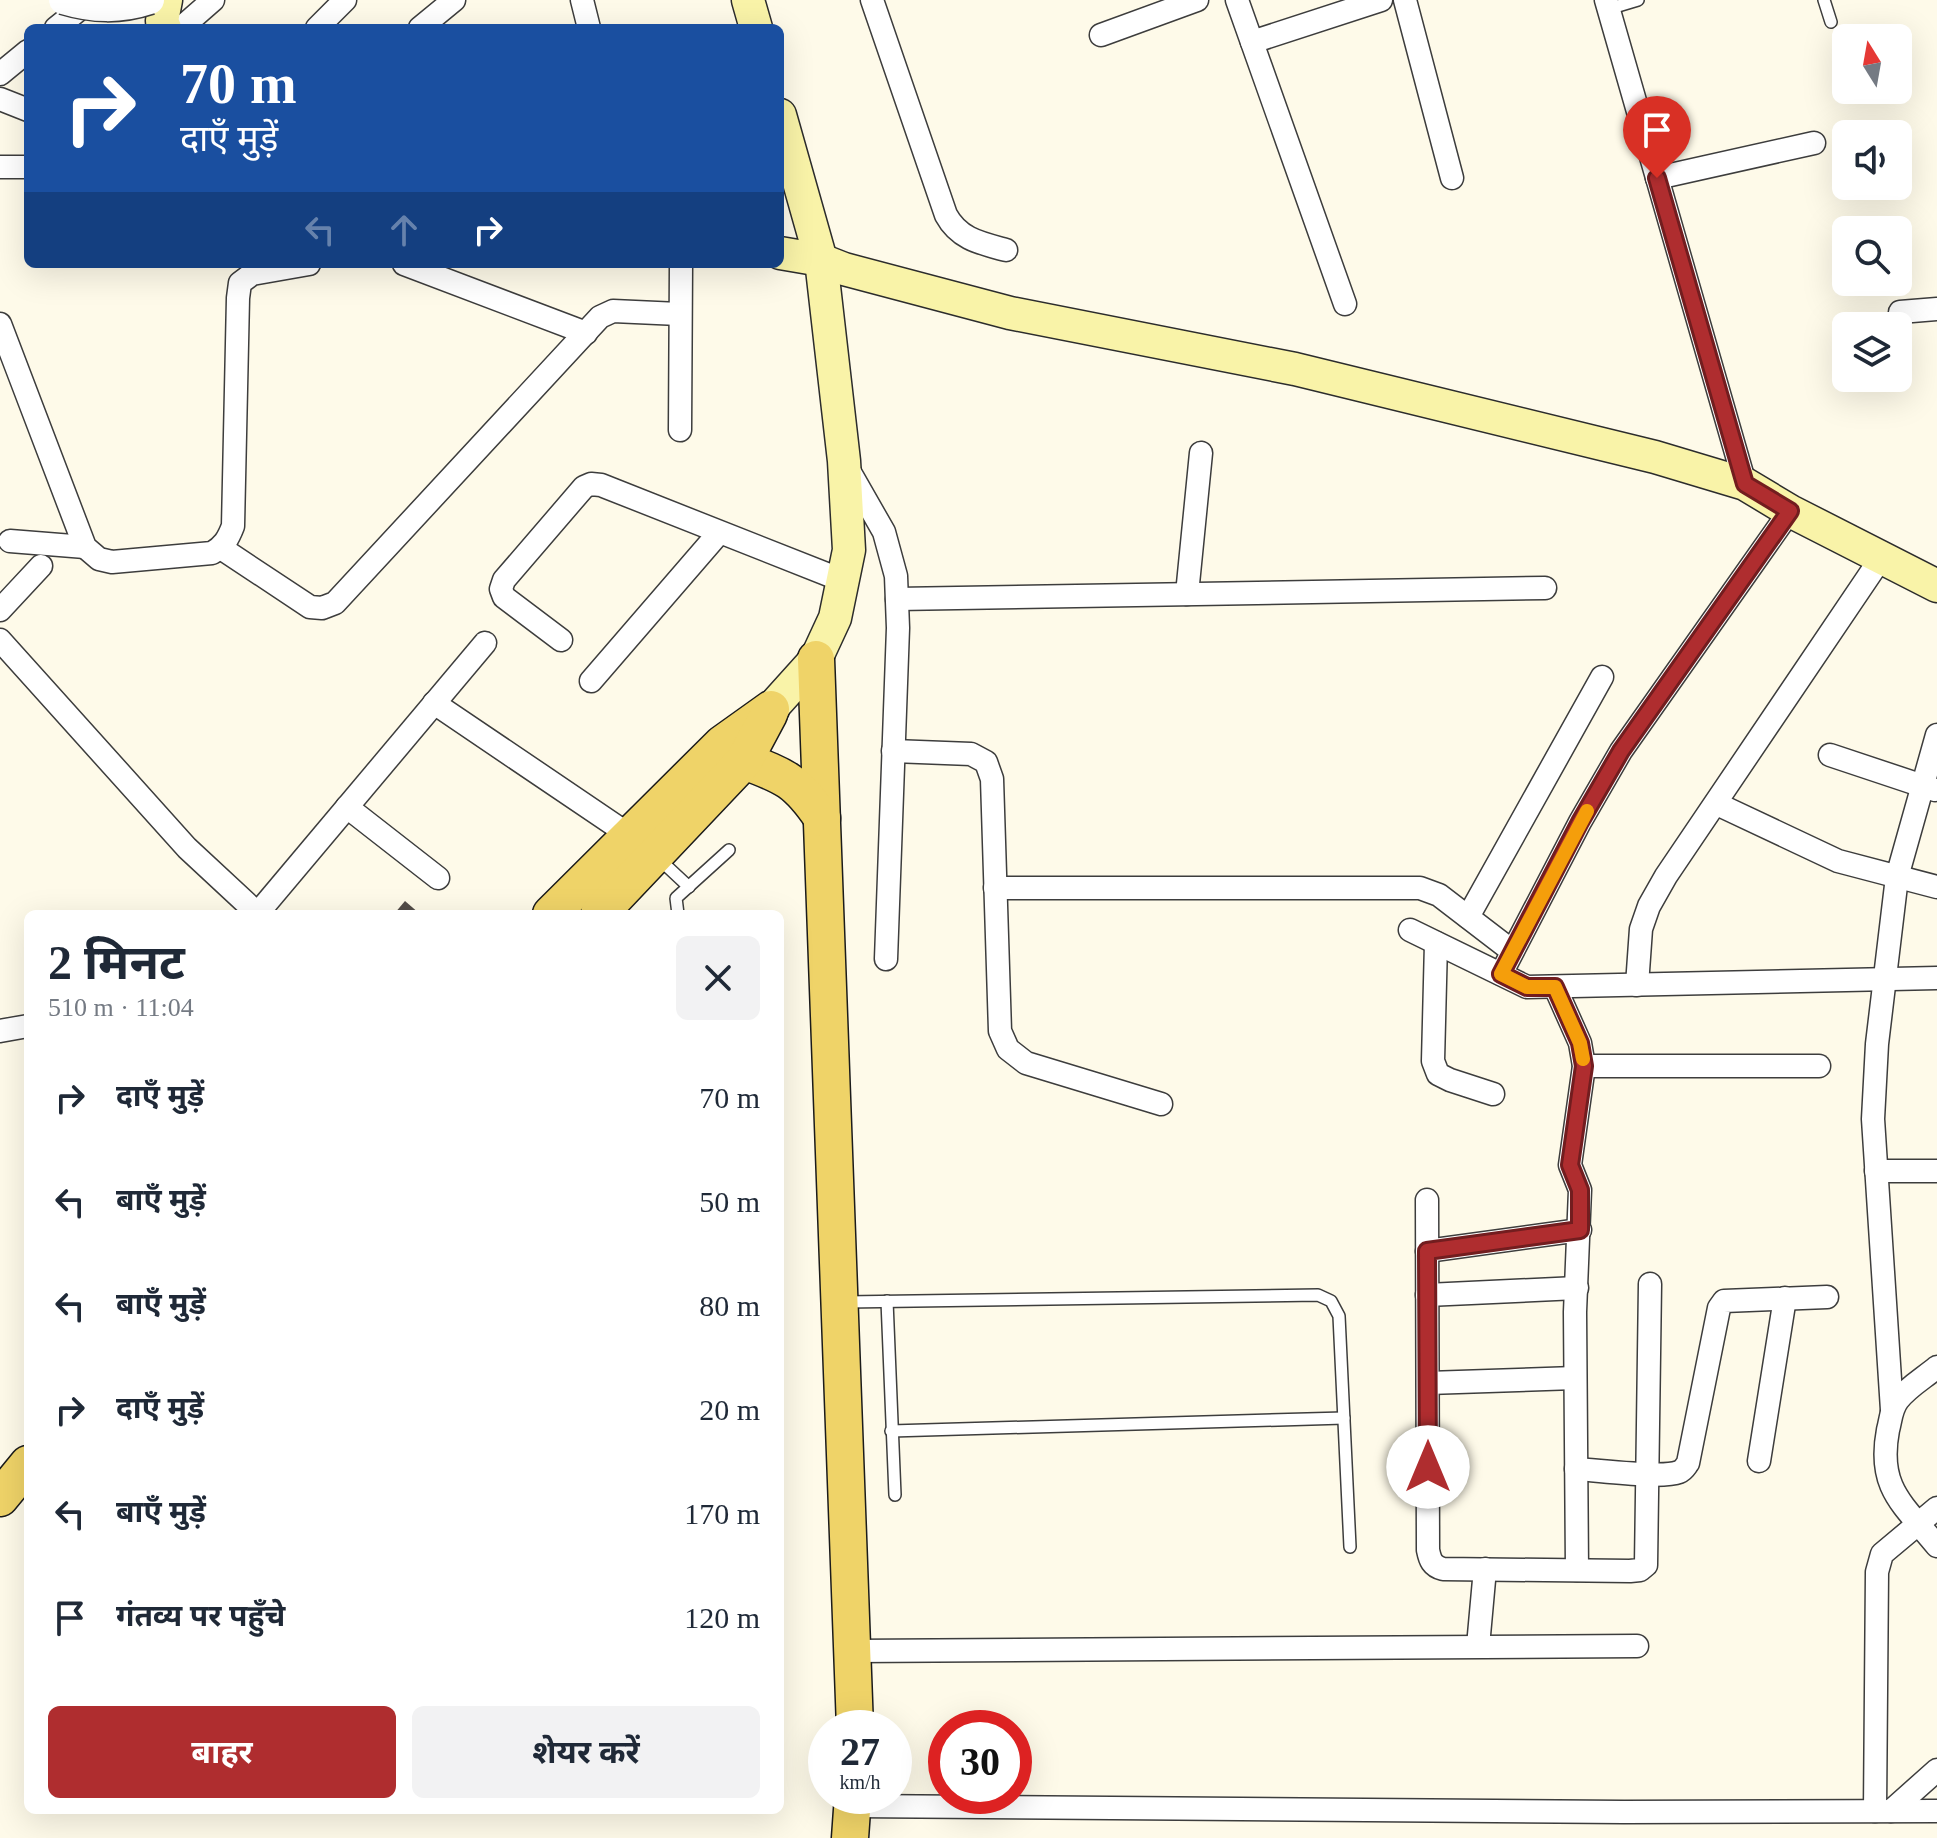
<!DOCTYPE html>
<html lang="hi">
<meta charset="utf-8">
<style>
body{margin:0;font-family:"Times New Roman","Noto Sans Devanagari",serif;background:#f2f2f3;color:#1f2937;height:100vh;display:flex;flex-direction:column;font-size:30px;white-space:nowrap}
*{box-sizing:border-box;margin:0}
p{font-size:26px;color:#747a83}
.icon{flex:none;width:44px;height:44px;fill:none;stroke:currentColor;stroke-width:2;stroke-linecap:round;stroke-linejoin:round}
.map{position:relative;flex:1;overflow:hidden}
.sheet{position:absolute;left:24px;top:910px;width:760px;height:904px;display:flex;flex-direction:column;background:#fff;border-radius:12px;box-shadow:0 8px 32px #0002}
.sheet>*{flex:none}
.hud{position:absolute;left:24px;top:24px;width:760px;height:244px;border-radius:12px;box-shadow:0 8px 32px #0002;background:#1a4fa0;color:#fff;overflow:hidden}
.needle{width:52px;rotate:349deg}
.buttons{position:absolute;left:1832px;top:24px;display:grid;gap:16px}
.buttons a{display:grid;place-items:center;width:80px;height:80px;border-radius:12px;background:#fff;box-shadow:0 8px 32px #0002;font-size:40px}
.speed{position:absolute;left:808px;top:1710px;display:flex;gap:16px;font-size:40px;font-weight:700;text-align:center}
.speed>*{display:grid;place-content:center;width:104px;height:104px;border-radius:50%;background:#fff;box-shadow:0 8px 32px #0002;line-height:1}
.speed small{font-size:20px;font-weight:400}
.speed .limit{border:12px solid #d22;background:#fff;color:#111}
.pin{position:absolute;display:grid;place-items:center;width:68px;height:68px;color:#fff;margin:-82px -34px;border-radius:50% 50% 50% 0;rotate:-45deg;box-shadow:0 0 8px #0007}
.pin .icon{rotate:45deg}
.me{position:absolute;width:88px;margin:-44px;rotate:0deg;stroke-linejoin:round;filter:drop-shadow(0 0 6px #0008)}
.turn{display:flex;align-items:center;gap:28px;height:168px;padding:0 24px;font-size:36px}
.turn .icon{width:104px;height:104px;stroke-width:2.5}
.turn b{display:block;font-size:56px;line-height:68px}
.lanes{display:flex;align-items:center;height:76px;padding:0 24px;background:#0003;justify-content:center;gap:40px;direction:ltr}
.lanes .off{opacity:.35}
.round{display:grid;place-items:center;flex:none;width:84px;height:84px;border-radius:12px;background:#f2f2f3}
.summary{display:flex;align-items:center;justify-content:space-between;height:136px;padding:0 24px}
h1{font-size:48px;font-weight:700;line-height:60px}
.primary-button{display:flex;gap:16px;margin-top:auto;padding:16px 24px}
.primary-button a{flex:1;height:92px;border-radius:12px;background:#af2d2f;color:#fff;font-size:32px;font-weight:700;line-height:92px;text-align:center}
.primary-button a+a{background:#f2f2f3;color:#1f2937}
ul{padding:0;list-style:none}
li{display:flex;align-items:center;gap:24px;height:104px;padding:0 24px}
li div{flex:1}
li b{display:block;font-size:30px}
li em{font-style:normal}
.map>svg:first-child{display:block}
.building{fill:#524c48}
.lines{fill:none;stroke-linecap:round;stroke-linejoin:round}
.service-casing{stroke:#3d3d3d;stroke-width:14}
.minor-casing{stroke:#3d3d3d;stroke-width:25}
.secondary-casing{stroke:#2c2c2c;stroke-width:35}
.primary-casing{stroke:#1b1b1b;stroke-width:39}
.service{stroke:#fff;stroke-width:11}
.minor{stroke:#fff;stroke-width:22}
.secondary{stroke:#f9f3a8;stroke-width:32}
.primary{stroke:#efd368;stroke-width:36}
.tertiary-bridge-casing{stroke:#3d3d3d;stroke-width:31;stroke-linecap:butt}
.tertiary-bridge{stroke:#fff;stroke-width:28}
.route-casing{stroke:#721d1f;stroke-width:20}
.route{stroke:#af2d2f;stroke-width:14}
.slow{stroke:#f59e0b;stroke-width:14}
</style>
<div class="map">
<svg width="1937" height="1838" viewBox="0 0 1937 1838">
<rect width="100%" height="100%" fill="#fefae9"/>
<path class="building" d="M405 901 420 914H394Z"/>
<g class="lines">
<defs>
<g id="service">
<path d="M1824 0 1831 22"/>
<path d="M1608 9 1638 0"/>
<path d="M658 858 689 887"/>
<path d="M678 914 676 898 729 850"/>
<path d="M887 1301 895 1495"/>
<path d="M846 1302 1318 1295 1331 1301 1339 1316 1350 1547"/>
<path d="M891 1431 1344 1418"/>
</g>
<g id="minor">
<path d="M582 0 589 28"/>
<path d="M872 0 946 215C959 239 980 243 1006 250"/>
<path d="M1237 0 1345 304"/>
<path d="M1405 0 1452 178"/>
<path d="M1606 0 1745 484"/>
<path d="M56 28 91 0"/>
<path d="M181 28 213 0"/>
<path d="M317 28 345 0"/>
<path d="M420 28 454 0"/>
<path d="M1101 35 1197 0"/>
<path d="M1252 42 1381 0"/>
<path d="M0 74 28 51"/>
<path d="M0 99 28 110"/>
<path d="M0 167H28"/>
<path d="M1657 178 1814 143"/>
<path d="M404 264 586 333"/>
<path d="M1900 312 1937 309"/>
<path d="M0 324 85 547 99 559 112 562 212 553C224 546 228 539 233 526L238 298 240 283 252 274 309 264"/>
<path d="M680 430 681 264"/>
<path d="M848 469 884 532 896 576 898 628 886 959"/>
<path d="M10 541 85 547"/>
<path d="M221 548 310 607 322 608 335 603 600 317 613 311 679 314"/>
<path d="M1187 594 1201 453"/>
<path d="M897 599 1545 588"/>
<path d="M0 610 41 566"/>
<path d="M0 640 187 848 258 914"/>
<path d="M561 640 504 597 501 589 504 580 584 487 591 484 601 485 844 581"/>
<path d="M591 681 718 534"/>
<path d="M434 703 638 841"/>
<path d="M893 751 971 754 986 762 992 779 1000 1031 1008 1049 1026 1063 1161 1104"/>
<path d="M1830 755 1935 790"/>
<path d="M1717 804 1838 861 1937 887"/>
<path d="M347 807 438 878"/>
<path d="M995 888H1420L1439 895 1512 951"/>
<path d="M258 913 485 643"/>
<path d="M1468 917 1602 677"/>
<path d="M1410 930 1527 987 1937 978"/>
<path d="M1436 943 1433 1061 1438 1074 1450 1080 1493 1094"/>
<path d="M1501 974 1580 822 1621 751 1790 511"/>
<path d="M1637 985 1641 929 1649 906 1666 876 1881 558"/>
<path d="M1555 987 1580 1043 1584 1066 1570 1165 1580 1190 1575 1312 1577 1570"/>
<path d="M0 1031 28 1026"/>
<path d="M1584 1066H1819"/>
<path d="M1876 1171H1937"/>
<path d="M1427 1200 1428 1550C1430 1560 1432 1566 1443 1569L1630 1571 1640 1570 1646 1565 1650 1284"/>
<path d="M1427 1251 1580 1230"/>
<path d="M1427 1295 1577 1288"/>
<path d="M1937 1367C1924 1378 1908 1387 1898 1400 1891 1409 1891 1419 1888 1430 1877 1488 1903 1504 1937 1546"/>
<path d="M1428 1383 1575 1378"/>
<path d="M1892 1410 1873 1119 1877 1044 1897 877 1937 735"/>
<path d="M1759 1461 1785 1298"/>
<path d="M1576 1469C1598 1470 1661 1479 1679 1472 1684 1470 1685 1467 1688 1463L1719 1308 1724 1301 1827 1297"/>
<path d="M1478 1646 1485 1569"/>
<path d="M853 1651 1637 1646"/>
<path d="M853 1806 1624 1812 1937 1811"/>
<path d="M1875 1811 1877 1572 1882 1554 1937 1508"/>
<path d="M1891 1811 1937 1770"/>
</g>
<g id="secondary">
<path d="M748 0 756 28"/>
<path d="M165 28 162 21 166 0"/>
<path d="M780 253 821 260 844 269 1010 313 1295 369 1655 457 1745 484 1790 511 1937 586"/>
<path d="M771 709 816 659 835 618 849 550 844 461 821 260 780 115"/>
</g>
<g id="primary">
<path d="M816 659 855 1728"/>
<path d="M744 761C785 776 797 781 822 818"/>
<path d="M551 914 722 744 771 709"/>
<path d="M599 914 744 761 769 714"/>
<path d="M0 1498 28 1464"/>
<path d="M850 1838 853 1796"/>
</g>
</defs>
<use href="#service" class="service-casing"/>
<use href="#minor" class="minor-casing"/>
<use href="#secondary" class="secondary-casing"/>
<use href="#primary" class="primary-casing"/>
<use href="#service" class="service"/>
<use href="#minor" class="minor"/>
<use href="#secondary" class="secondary"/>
<use href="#primary" class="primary"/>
<defs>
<path id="tertiary-bridge" d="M63 0C93 9 120 10 150 0"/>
</defs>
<use href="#tertiary-bridge" class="tertiary-bridge-casing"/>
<use href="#tertiary-bridge" class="tertiary-bridge"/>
</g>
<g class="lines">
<defs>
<path id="route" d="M1428 1467 1427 1251 1580 1230V1190L1570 1165 1584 1066 1580 1043 1555 987H1527L1501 974 1580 822 1621 751 1790 511 1745 484 1657 178"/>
</defs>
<use href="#route" class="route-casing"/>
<use href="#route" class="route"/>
<path class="slow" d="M1583 1059 1580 1043 1555 987H1527L1501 974 1587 811"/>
</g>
</svg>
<div class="buttons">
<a><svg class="needle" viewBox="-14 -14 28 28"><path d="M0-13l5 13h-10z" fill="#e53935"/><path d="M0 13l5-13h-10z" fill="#747a83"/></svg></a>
<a><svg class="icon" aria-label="sound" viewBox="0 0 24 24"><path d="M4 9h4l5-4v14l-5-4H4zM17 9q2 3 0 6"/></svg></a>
<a><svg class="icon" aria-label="search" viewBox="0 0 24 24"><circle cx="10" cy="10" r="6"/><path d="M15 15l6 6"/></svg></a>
<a><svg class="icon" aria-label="layers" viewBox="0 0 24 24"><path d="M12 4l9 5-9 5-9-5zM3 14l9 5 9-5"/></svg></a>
</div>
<div class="speed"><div>27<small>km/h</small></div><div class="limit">30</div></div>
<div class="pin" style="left:1657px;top:178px;background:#d93025"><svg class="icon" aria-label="arrive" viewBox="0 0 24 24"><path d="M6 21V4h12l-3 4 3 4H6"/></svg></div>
<svg class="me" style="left:1428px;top:1467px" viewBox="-20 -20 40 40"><circle r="19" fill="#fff"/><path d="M0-13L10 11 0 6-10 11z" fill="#af2d2f"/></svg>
<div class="hud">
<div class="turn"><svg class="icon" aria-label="right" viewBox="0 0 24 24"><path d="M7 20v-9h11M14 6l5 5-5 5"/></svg><div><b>70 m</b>दाएँ मुड़ें</div></div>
<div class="lanes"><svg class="icon off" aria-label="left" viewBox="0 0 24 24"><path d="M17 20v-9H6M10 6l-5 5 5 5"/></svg><svg class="icon off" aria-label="ahead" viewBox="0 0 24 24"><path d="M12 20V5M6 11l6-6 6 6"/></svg><svg class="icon" aria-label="right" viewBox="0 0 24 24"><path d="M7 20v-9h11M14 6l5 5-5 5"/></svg></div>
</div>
<section class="sheet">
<div class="summary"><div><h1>2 मिनट</h1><p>510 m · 11:04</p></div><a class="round"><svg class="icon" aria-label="close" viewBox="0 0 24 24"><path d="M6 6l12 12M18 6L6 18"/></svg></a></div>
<ul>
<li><svg class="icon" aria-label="right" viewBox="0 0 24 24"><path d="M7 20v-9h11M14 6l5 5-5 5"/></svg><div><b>दाएँ मुड़ें</b></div><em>70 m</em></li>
<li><svg class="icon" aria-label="left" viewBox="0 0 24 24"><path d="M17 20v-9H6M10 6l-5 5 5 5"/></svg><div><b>बाएँ मुड़ें</b></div><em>50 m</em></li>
<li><svg class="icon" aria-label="left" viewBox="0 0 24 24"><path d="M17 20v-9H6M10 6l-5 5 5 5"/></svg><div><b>बाएँ मुड़ें</b></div><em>80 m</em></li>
<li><svg class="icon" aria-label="right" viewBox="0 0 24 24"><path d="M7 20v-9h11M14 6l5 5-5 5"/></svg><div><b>दाएँ मुड़ें</b></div><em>20 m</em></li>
<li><svg class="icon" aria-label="left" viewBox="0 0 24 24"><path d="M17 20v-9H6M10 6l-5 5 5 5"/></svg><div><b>बाएँ मुड़ें</b></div><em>170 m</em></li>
<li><svg class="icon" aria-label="arrive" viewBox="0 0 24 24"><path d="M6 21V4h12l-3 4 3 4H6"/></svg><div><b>गंतव्य पर पहुँचे</b></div><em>120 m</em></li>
</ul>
<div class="primary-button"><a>बाहर</a><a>शेयर करें</a></div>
</section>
</div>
